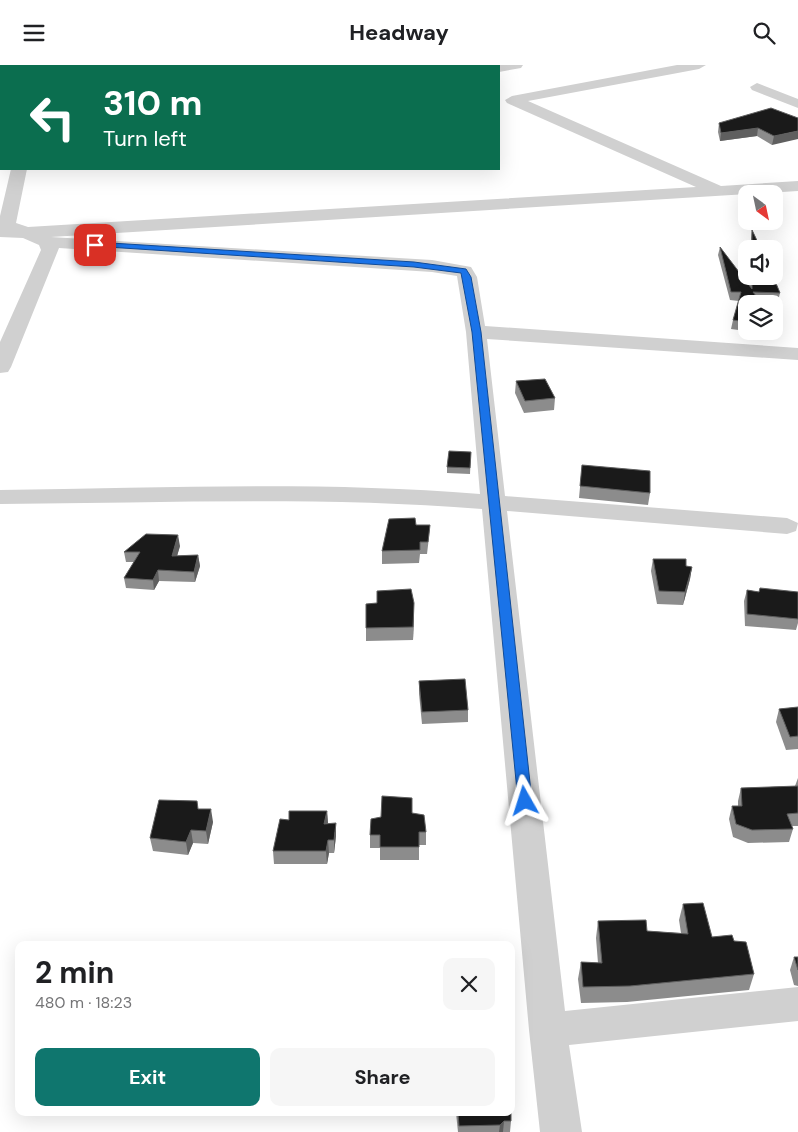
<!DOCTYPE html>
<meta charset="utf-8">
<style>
body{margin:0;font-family:"DM Sans",sans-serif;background:#f6f6f6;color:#202124;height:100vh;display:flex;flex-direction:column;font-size:19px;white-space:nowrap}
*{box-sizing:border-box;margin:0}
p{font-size:16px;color:#757577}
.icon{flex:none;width:28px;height:28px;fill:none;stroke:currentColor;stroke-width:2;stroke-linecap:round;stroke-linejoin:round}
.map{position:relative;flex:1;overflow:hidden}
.panel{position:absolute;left:15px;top:876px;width:500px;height:175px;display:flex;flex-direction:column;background:#fff;border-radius:10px;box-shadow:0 5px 20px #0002}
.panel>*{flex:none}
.hud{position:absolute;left:0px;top:0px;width:500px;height:105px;box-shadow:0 5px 20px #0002;background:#0b6e4f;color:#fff;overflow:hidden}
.needle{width:32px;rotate:147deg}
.controls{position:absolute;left:738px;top:120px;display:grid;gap:10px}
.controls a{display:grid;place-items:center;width:45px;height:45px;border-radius:10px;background:#fff;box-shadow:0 5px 20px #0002;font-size:25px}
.pin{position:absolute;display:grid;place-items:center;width:42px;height:42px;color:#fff;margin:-21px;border-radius:10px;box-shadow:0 2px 8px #0006}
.me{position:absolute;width:55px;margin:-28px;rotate:354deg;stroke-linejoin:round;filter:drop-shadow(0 0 4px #0008)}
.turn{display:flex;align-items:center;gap:18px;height:105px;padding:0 20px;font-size:22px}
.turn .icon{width:65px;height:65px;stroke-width:2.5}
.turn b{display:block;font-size:35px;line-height:42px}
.round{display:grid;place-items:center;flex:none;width:52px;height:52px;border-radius:10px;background:#f6f6f6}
.head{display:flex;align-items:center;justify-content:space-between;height:85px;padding:0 20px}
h1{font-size:30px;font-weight:700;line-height:38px}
.action{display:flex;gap:10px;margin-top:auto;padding:10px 20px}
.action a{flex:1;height:58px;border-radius:10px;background:#0f766e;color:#fff;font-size:20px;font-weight:700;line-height:58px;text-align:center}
.action a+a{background:#f6f6f6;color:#202124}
header{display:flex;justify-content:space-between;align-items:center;height:65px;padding:0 20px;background:#fff;font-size:22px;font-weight:700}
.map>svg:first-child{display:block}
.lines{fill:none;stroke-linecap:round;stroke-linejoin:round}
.minor{fill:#d0d0d0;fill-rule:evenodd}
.wall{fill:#8c8c8c}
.shaded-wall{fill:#5f5f5f}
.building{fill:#1a1a1a;stroke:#5f5f5f}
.route{fill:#1a73e8;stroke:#114b97}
</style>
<header><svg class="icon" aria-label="menu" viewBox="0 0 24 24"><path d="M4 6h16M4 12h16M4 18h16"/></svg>Headway<svg class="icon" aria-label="search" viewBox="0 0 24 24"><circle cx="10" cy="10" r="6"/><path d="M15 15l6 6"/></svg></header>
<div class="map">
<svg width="798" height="1067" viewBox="0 0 798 1067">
<rect width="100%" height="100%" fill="#fff"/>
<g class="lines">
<g class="minor">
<rect x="38" y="0" width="14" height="1"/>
<path d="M494 0H523L521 3 499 7V1Z"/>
<path d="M677 0H706L699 4 528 36 721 121 798 116V126L51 172 432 195 471 202 477 212 485 261 798 283V295L487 274 505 431 787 453 798 458 796 466 787 469 507 446 565 946 798 922V956L569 980 582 1067H540L529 965 482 444C322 431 160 438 0 439V425C160 423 321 416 480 429L466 267 457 211 432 207 59 183 11 302 8 307 0 308V277L41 185 39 180 23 173 0 172V151L11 104H27L16 158 28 162 696 122 507 38 505 35 512 31Z"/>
<path d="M757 18 798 34V43L752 25 750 22Z"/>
<rect x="0" y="84" width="1" height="10"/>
</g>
</g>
<g class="wall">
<path d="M798 53 772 80 757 71 720 76 718 67 719 58Z"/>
<path d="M752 165 761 184H751V173Z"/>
<path d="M720 182 750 223V211H773L780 228 778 236H759L746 239V266L731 264 733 255 739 236 730 235 718 190Z"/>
<path d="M748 266H763L762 268Z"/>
<path d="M516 316 555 333 554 345 524 348 515 328Z"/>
<path d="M471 387 470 409 447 408V402Z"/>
<path d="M582 400 650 428 648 440 579 433Z"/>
<path d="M416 460H430L429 472 427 489H420L419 498 382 499V486Z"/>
<path d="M180 481 177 491 198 490 200 501 195 517 159 516 154 525 126 523 124 513 134 497H126L124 487Z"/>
<path d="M653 494 686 501 692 502 690 514 683 540 657 539 651 506Z"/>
<path d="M747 525 759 527H798V558L796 565 745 561 744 536Z"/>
<path d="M414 538 413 575 366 576V539Z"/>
<path d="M419 616 468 645V657L422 659 419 629Z"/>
<path d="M798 642V684L786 685 776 657 779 644Z"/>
<path d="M798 713V761H792L793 764 789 777 748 778 733 772 729 754 732 741H738V736L741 723 795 721Z"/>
<path d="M198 744 213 757 208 779 193 778 188 790 153 786 150 773Z"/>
<path d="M327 746 328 758 336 771 334 788H329L327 799H274L273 786 289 755Z"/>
<path d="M412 748 426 767V780H419V795H380V783H370V770Z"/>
<path d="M683 839 712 872 734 876 754 909 749 925 627 937 581 938 578 914 581 897 598 898 596 873 598 856 647 866 681 868 679 855Z"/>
<path d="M794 892H798V921L794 920 790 905Z"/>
<path d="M456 1048H511V1056L510 1067H458Z"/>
</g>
<g class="shaded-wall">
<path d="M758 63 757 71 720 76 721 68Z"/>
<path d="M798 66V74L772 80 774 71Z"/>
<path d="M178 470 180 481 174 501 172 491Z"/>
<path d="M198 490 200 501 195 517 194 507Z"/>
<path d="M692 502 690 514 683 540 685 527Z"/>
<path d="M158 505 159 516 154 525 153 515Z"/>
<path d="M414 538V551L413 575V562Z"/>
<path d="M211 744 213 757 208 779 206 766Z"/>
<path d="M327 746 328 758 324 759Z"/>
<path d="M336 758V771L334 788V775Z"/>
<path d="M191 765 193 778 188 790 186 777Z"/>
<path d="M328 775 329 788 327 799 326 786Z"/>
<path d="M504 1056 503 1067H499L500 1060Z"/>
</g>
<g class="building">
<path d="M771 43 798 53V66L774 71 758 63 721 68 719 58Z"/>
<path d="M752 165 761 184H752Z"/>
<path d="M720 182 752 224V211H773L780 228 753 227 762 239H746V257L733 255 741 227H731Z"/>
<path d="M545 314 555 333 525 336 516 316Z"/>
<path d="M449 386 471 387 470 403 447 402Z"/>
<path d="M582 400 650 406V428L580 421Z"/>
<path d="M415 453 416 460H430L428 477H420V485L382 486 389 454Z"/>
<path d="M146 469 178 470 172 491 198 490 194 507 158 505 153 515 124 513 140 487H124Z"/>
<path d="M653 494H686V501L692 502 685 527 659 526Z"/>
<path d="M760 523 798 527V554L747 549V525L759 527Z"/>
<path d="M411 524 414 538 413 562 366 563V539L377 538V526Z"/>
<path d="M465 614 468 645 422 647 419 616Z"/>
<path d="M798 642V671L790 672 779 644Z"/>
<path d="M798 721V748L787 749 793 764 752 765 736 759 732 741H742L741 723Z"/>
<path d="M382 731 412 733V748L424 750 426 767H419V782H380V770H370L371 754 381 752Z"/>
<path d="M159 735 197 736 198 744H211L206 766 191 765 186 777 150 773Z"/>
<path d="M289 746H327L324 759 336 758 334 775H328L326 786H273L280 754 289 755Z"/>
<path d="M703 838 712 872 732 870 734 876 746 877 754 909 630 921 583 922 581 897 602 898 598 856 646 855 647 866 688 869 683 839Z"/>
<path d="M794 892H798V905Z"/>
<path d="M458 1048H511V1056H504L500 1060 459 1061Z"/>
</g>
<path class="route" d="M95 177 414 197 466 204 471 212 481 267 532 736 530 740H520L518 736 472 267 461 208 414 202 92 181V178Z"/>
</svg>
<div class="controls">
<a><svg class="needle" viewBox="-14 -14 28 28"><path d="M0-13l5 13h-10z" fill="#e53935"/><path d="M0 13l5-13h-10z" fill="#757577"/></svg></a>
<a><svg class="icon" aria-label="sound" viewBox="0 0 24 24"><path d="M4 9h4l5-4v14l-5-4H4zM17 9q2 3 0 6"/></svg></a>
<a><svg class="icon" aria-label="layers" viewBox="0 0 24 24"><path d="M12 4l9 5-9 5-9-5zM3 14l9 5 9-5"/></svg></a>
</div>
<div class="pin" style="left:95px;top:180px;background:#d93025"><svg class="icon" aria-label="arrive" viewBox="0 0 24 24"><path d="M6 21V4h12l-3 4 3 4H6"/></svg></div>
<svg class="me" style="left:525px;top:736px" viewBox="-20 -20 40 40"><path d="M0-17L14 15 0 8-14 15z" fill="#1a73e8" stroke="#fff" stroke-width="4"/></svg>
<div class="hud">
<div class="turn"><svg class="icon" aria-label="left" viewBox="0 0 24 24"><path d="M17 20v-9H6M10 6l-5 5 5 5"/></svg><div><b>310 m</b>Turn left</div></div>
</div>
<section class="panel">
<div class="head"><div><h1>2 min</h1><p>480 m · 18:23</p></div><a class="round"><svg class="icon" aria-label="close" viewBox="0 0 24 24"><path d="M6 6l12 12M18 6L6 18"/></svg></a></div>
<div class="action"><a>Exit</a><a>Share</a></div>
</section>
</div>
